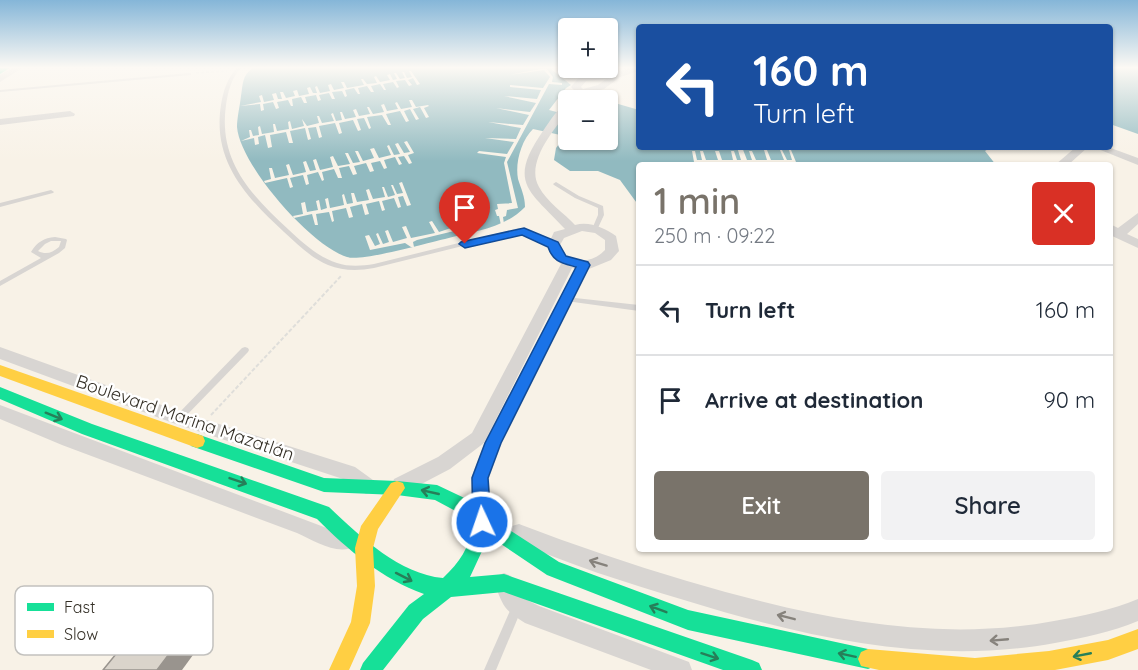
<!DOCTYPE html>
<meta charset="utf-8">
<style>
body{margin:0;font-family:Quicksand,sans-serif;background:#f2f2f3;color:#1f2937;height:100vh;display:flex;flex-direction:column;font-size:22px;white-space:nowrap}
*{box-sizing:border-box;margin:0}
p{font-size:20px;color:#747a83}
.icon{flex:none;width:33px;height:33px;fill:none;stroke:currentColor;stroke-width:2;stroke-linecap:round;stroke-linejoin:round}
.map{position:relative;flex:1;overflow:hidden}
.sheet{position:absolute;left:636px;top:162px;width:477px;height:390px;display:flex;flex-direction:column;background:#fff;border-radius:6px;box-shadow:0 2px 4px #0004}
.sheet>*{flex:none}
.guide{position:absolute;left:636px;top:24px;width:477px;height:126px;border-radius:6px;box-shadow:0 2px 4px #0004;background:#1a4fa0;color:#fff;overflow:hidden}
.buttons{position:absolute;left:558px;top:18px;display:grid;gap:12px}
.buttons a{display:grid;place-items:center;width:60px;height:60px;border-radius:6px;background:#fff;box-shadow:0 2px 4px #0004;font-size:30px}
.pin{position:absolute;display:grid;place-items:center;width:51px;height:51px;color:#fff;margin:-62px -26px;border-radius:50% 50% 50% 0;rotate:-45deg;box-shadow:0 0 6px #0007}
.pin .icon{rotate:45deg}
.me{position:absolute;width:66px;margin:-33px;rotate:357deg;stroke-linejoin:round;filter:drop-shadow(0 0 4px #0008)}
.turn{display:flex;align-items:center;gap:21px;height:126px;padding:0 18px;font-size:27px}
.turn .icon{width:78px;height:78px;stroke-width:2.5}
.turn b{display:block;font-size:42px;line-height:51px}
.round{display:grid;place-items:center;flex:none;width:63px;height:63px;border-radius:6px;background:#f2f2f3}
.head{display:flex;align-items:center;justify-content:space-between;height:102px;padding:0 18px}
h1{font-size:36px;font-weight:600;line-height:45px;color:#79736a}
.button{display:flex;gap:12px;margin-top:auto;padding:12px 18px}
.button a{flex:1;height:69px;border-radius:6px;background:#79736a;color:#fff;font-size:24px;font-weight:600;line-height:69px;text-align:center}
.button a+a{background:#f2f2f3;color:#1f2937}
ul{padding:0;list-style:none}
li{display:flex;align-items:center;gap:18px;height:90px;padding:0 18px;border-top:2px solid #e0e1e3}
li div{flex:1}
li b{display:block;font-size:22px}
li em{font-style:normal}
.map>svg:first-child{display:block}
.water{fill:#91bac0}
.pier{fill:#f8f2e7}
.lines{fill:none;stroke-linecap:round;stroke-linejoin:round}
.path-far1{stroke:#dfdeda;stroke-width:1.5;stroke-dasharray:3 2;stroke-linecap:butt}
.path{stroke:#dfdeda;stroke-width:2;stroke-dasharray:4 2;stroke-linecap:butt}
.lane{fill:#d8d5d2;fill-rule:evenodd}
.street{fill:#d8d5d2;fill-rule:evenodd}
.fast{fill:#16e098;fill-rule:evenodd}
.slow{fill:#ffcf43;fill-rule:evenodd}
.shaded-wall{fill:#99948e}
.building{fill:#dad4cb;stroke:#99948e;stroke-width:1.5}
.oneway{stroke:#267f59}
.oneway2{stroke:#86827c}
.route{fill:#1a73e8;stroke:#114b97;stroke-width:1.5}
.labels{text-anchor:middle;stroke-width:5;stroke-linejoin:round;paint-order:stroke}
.street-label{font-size:18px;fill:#342f26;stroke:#fff}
.key{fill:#fff;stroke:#c2c1be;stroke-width:1.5}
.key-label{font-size:16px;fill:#342f26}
</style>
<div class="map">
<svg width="1138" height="670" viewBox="0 0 1138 670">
<rect width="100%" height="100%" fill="#f8f2e7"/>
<g class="water">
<path d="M253 68H550L571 85 566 88 549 110 568 115V140H608V101L639 110V147H991L985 151 996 165H639V206L620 180 598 171H570L554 160 556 148 565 136 533 129C521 141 515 163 518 179 521 189 525 196 525 207 504 229 474 231 445 239 427 243 361 262 347 257 311 246 240 165 237 127 237 118 240 105 241 96 243 84 242 75 253 68Z"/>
<path d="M1110 68H1138V134L1110 124Z"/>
</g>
<g class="pier">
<path d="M546 68 553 77 552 82 562 83V85L549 84 507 162 518 208 507 210 506 216 503 217 504 224 501 225 499 216H497L495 210 498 209 497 204 512 203 504 163 506 157 477 153 479 151 507 154 514 142 485 138 516 139 521 128 488 122 523 125 529 115 496 108 530 112 536 103 504 96 537 99 541 90 510 87V85L543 88 550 77 544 70 509 75Z"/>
<path d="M409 71H411L420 84 417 85 413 78 408 80 412 85 409 86 405 80 396 81 399 87 397 88 393 82 383 84 386 90H384L380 84 371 86 374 92H371L367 86 358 88 360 94H358L354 88 345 90 347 96 345 97 342 91 332 92 335 99H332L329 93 319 95 321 100 318 101 316 95 305 97 307 103H304L301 97 292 99 293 106H291L288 100 277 102 279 108 276 109 273 102 263 104 264 110 261 111 260 104 240 106 261 102 259 96 262 95 264 102 274 100 272 94 276 93 278 99H282L280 92H283L286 98 295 96 293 91 297 90 299 96 309 94 307 88 310 87 313 93H317L315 87 317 86 320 93 330 91 328 85 331 84 334 90 344 88 341 82H344L347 88 364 85 361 79H363L367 84 377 83 374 77 376 76 380 82 390 80 387 75 390 74 393 80 397 79 394 73H396L400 79 405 78 402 72H404L407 78 412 77Z"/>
<path d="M409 100H412L416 107 428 105 429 106 424 108 429 117 426 118 420 107 413 109 419 119 416 120 410 109 404 111 409 121 406 122 400 111 386 114 391 125H388L382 115 367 117 371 128 369 129 364 118 357 119 361 130 358 131 353 120 339 123 342 133 339 134 335 123 319 126 322 137 319 138 316 127 308 128 311 139 308 140 305 128 290 131 293 143H289L286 132 270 135 272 147 268 148 265 135 258 137 259 144 255 145 254 138 241 141 250 137 249 130H251L253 136 259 135 258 127 260 126 262 134 274 132 273 124H275L277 131 289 129 288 122 290 121 292 129 304 126 302 119 307 126 319 123 317 116H319L322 123 334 121 331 114 333 113 336 121 342 120 340 112H342L345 119 356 117 353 110 356 109 359 116 370 114 367 107H369L373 114 384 112 381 105 384 104 387 111 398 109 395 103 397 102 401 109 412 107Z"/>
<path d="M407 141 414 153 408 155 412 163 409 164 404 156 398 157 402 164 399 165 395 157 384 160 387 168 384 169 380 161 371 163 374 171 370 172 366 163 354 166 357 174 353 175 349 166 339 168 342 178H338L334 169 322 172 324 180 322 181 318 172 307 175 309 184 306 185 303 175 290 178 293 187 290 188 287 178 265 183 264 181 271 179 269 168H272L275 178 289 175 286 165 289 164 293 175 306 172 303 162 306 161 310 171 316 170 313 160 316 159 320 170 333 167 330 157 333 156 338 166 350 164 345 153H348L353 163 360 162 355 151H358L363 161 374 158 370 149 374 148 379 158 391 155 387 146 389 145 394 155 400 154 395 144 398 143 404 153 410 152 404 142Z"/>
<path d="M737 147H742L747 160H752L749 151H752L756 160H767L764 150H767L771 160H784L780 150H782L787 160H792L789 150H791L796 162H791L792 165 786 162 779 165 777 162H765V165L761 162H748V165L744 162H731V165L727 162H714L715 165 705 162V165H702L701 162H694L692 151H695L697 160H702L700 151H703L706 160H718L715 151H719L722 160H733L731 151H734L737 160H741Z"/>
<path d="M402 182 411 205 407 206 403 196 398 197 401 207 398 208 394 198 382 201 385 210 382 211 379 201 366 204 369 214 365 215 362 204 350 207 353 217 349 218 346 208 332 211 334 221 332 222 329 212 316 214 318 225H315L312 214 294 218 293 216 303 214 301 203 305 202 307 212 318 210 316 201 319 200 321 210 327 208 325 199 328 198 330 208 344 205 342 195 344 194 347 204 353 203 351 193H354L357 202 369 200 366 190 369 189 373 199 385 197 382 187H384L388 197 395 195 391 185H393L397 194 403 193 399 183Z"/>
<path d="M475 210 483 224 417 240 413 242 414 247H411L405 243 370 250 365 236 369 235 375 246 380 244 376 234 378 233 383 244 389 242 385 231 388 230 393 242 407 238 402 227 406 226 411 238 435 233 429 222 432 221 439 232 451 228 446 218 449 217 456 228 468 225 464 214 467 213 471 224 478 222 473 211Z"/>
</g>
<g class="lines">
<path class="path-far1" d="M196 73 227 71"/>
<path class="path" d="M211 415 342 275"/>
<g class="lane">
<path d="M237 68H241C231 78 228 92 226 105 218 161 251 195 289 230 303 243 318 257 337 263 349 267 362 266 374 264L519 228 534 233 557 245 554 247 530 235 519 232 374 268C358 271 343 271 328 265 311 258 297 244 284 232 246 197 212 161 221 105 223 92 227 78 237 68Z"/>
<path d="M189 73H191V75L0 92V90Z"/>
<path d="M556 182 579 196 603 206 604 215 597 230 595 231 592 229 598 215V208L575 198 554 185 553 184Z"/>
<path d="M51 190 54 192 53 193 0 207V203Z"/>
<path d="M55 237 66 239 67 240 65 248 59 253 0 286V281L41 258 31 252C37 242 44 238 55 237ZM51 241H61L59 247C52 253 46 255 38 251L45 244Z"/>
<path d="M563 297H566L639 305V311L566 301 562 299Z"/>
<path d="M245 347 248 348 249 350 248 352 182 420 179 421 176 420 175 418 176 416 242 348Z"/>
<path d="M517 603 521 604 522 608 496 670H484L513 604Z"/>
</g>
<g class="street">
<path d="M12 68H22L0 82V75Z"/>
<path d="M631 68H639V71L620 77 604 89 584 94 579 100 571 98 576 92 571 87 580 76 616 72ZM606 79 598 85 583 89 581 87 586 81Z"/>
<path d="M568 103V112C554 129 525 163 539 187 547 202 564 213 575 225 590 221 604 228 616 236L619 251 611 260 589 269 502 443 489 478 492 522 489 528 482 531 475 528 472 522 471 478 486 439 484 443 450 469 408 491 401 493 394 491 392 485 394 479 438 457 472 433 561 264 552 257 548 245 554 232 565 229C529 190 507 183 543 131 550 121 558 107 568 103ZM582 231 595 233 605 240V250C595 261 581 263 567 257L560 245 564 238ZM572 268 575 269 487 437Z"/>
<path d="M70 111 75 114 74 116 0 125V119Z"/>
<path d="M1076 147H1088L1068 165H1055Z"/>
<path d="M1093 147H1108L1138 158V165Z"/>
<path d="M1138 213V224L1127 234 1138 239V248L1110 235V224L1118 228Z"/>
<path d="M0 347 181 412 355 467 373 480 375 486 373 492 366 494 343 479 173 423 0 359Z"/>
<path d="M0 405 332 530 355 533 358 540 355 547C335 555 315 541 297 533L62 445 0 419Z"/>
<path d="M519 524C574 545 630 564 687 581 807 616 930 644 1054 621 1083 616 1111 610 1138 599V621C1111 632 1083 638 1055 643 928 666 804 637 684 600 626 583 568 564 512 540L509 533 512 526Z"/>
<path d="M504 573 511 576 521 597 539 606 681 659 689 662 692 670H651L525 623C503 609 504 607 494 583L497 576Z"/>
</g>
<g class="fast">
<path d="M0 68H10L0 74Z"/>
<path d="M0 387 92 424 329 507C361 537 399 574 443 578 460 562 469 548 473 525L463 515 435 500 397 495 324 492 191 446 189 441 191 436 197 434 324 478 397 481 437 485 475 503 488 516 559 562 688 610 868 649 875 652 878 659 875 666 868 669 688 630 547 575 489 536 470 577 504 574 752 660 759 663 762 670H723L504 592 451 597 423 619 383 670H360L363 663 409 605 424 594C382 579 348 550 317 519L82 434 0 399Z"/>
</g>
<g class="slow">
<path d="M0 365 203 436 205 441 203 446 197 448 0 376Z"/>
<path d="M397 481 403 483 405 488 378 529 373 548 375 586 370 623 349 670H329L351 622 357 586 355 548 361 526 391 483Z"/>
<path d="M1138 629V649L1108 660 1055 670H879L861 666 858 659 861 652 868 649 975 658 1049 651 1108 640Z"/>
</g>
</g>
<path class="shaded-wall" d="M197 617 212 629 182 670H157Z"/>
<path class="building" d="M160 600 197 617 157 670H103Z"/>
<defs><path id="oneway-shaft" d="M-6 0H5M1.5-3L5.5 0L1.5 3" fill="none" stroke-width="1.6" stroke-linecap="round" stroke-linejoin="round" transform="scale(1.5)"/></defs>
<g class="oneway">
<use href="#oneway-shaft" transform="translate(54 416) rotate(22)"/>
<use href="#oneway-shaft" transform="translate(238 481) rotate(19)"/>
<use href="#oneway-shaft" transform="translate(430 492) rotate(-167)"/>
<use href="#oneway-shaft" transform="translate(404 577) rotate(27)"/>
<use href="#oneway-shaft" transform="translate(658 609) rotate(-159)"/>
<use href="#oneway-shaft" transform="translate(847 655) rotate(-168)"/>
<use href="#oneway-shaft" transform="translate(1082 655) rotate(169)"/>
<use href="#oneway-shaft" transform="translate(710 656) rotate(18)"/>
</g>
<g class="oneway2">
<use href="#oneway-shaft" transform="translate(598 563) rotate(-163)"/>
<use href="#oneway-shaft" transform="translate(786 617) rotate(-166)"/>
<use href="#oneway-shaft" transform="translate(999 640) rotate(175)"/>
</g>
<linearGradient id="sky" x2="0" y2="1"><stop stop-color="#85b6d8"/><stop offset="0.42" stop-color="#fcf9f4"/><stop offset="1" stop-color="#fcf9f4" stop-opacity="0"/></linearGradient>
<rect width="1138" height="161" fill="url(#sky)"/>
<path class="route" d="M524 228 558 242 566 256 588 262 590 265 501 443 488 478 491 522 488 527 482 530 476 527 473 522 472 478 485 443 576 267C562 263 553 262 548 247L522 235 465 248 459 244 461 242Z"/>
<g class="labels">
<g class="street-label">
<text transform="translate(185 418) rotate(19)" y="6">Boulevard Marina Mazatlán</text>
</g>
</g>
<rect x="15" y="586" width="198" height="69" rx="9" class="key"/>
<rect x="27" y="603" width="27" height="8" fill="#16e098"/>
<rect x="27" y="630" width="27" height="8" fill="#ffcf43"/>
<g class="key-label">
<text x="64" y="613">Fast</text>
<text x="64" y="640">Slow</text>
</g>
</svg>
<div class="buttons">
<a>+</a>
<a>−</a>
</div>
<div class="pin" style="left:465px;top:244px;background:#d93025"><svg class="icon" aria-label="arrive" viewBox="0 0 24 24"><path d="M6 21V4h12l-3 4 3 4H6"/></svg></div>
<svg class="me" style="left:482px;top:522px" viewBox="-20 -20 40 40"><circle r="17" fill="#1a73e8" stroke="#fff" stroke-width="3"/><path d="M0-11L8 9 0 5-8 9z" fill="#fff"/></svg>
<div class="guide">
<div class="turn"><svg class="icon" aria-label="left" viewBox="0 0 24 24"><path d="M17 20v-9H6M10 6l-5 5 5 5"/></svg><div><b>160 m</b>Turn left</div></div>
</div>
<section class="sheet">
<div class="head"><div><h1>1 min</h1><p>250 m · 09:22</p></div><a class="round" style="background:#d93025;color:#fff"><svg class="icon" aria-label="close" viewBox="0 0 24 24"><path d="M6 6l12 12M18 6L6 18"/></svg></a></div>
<ul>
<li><svg class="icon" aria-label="left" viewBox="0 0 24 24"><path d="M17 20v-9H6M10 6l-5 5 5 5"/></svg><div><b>Turn left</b></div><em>160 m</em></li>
<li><svg class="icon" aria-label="arrive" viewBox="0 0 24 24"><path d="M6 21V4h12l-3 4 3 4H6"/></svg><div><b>Arrive at destination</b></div><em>90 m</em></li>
</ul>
<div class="button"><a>Exit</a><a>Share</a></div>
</section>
</div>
